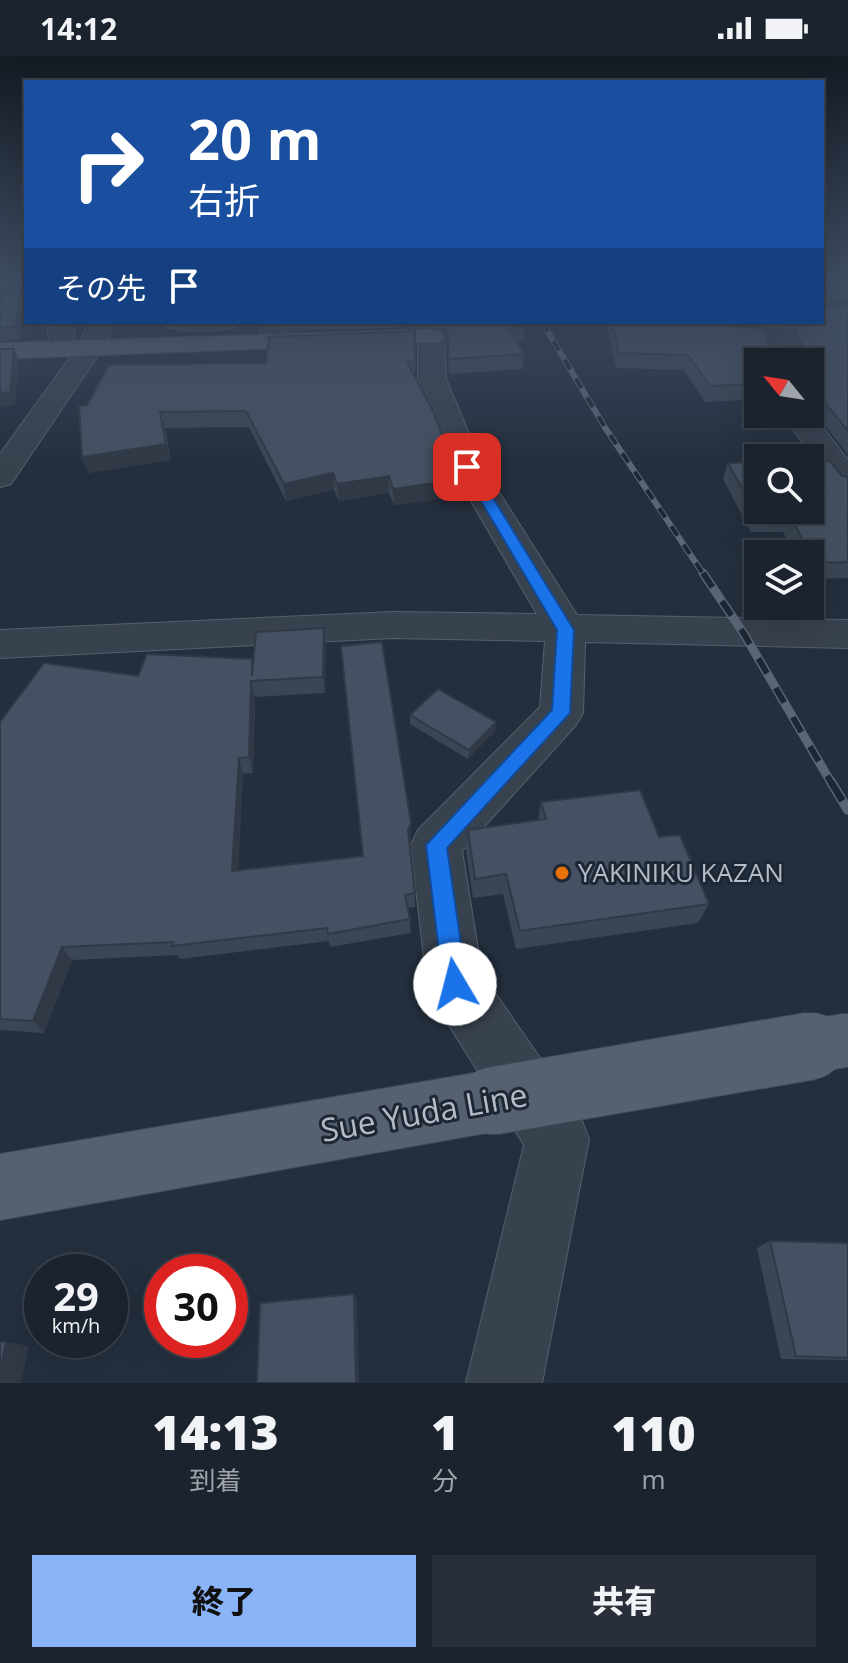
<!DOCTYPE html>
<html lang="ja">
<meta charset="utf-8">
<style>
body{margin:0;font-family:"Open Sans","Noto Sans JP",sans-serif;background:#282f3a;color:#f1f3f6;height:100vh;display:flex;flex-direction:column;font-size:30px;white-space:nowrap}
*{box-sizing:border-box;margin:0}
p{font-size:26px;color:#a0a4aa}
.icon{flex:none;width:44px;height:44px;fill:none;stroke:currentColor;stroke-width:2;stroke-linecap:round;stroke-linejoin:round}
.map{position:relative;height:1327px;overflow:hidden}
.side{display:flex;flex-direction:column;background:#1b232e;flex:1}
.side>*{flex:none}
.top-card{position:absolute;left:24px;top:24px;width:800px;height:244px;border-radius:0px;box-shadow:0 8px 32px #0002,0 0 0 2px #39404a;background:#1a4fa0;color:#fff;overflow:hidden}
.needle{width:52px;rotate:300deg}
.buttons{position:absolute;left:744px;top:292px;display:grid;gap:16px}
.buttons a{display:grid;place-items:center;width:80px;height:80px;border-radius:0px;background:#1b232e;box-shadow:0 8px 32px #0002,0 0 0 2px #39404a;font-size:40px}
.speed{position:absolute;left:24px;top:1198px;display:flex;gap:16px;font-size:40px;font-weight:700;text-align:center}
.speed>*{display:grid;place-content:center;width:104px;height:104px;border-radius:50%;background:#1b232e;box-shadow:0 8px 32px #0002,0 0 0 2px #39404a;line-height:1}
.speed small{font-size:20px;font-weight:400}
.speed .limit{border:12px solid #d22;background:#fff;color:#111}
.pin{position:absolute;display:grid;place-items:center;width:68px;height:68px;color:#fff;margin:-34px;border-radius:16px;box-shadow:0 4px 12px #0006}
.me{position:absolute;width:88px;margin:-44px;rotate:352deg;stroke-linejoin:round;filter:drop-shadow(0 0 6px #0008)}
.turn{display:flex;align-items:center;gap:28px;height:168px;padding:0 32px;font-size:36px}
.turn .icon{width:104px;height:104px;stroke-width:2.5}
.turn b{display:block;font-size:56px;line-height:68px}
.then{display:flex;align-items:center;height:76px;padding:0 32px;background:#0003;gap:16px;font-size:30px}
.eta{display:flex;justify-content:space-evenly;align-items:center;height:136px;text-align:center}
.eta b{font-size:48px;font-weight:800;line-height:56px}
.button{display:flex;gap:16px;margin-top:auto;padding:16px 32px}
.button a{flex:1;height:92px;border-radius:0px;background:#8ab4f8;color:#111;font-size:32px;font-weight:800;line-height:92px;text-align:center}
.button a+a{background:#282f3a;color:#f1f3f6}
.status{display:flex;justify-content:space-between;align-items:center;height:56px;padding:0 40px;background:#1b232e;direction:ltr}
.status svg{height:22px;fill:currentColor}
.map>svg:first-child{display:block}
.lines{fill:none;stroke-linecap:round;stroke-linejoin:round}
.minor-casing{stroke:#565f6c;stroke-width:2}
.major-casing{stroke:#414a57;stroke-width:2}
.minor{fill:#38414e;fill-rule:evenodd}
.major{fill:#56606e;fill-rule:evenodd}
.rail-far2-casing{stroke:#5a6575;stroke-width:6}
.rail-far1-casing{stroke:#5a6575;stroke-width:9}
.rail-casing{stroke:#5a6575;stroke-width:10}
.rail-far2{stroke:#1d2633;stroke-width:4;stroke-dasharray:11;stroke-linecap:butt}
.rail-far1{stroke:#1d2633;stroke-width:6;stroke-dasharray:17;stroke-linecap:butt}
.rail{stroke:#1d2633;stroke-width:7;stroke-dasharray:22;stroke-linecap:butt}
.major-bridge-far1-casing{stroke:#414a57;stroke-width:55;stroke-linecap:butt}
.major-bridge-casing{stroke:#414a57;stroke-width:69;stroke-linecap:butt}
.major-bridge-far1{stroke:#56606e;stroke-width:53}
.major-bridge{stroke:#56606e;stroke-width:67}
.wall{fill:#3b4654}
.shaded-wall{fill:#303945}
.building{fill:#455162;stroke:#303945;stroke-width:2}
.route{fill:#1a73e8;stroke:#114b97;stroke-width:2}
.food-dot{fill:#e8710a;stroke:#1d2633;stroke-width:3}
.labels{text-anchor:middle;stroke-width:6;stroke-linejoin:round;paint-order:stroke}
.poi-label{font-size:26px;fill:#b4bcc9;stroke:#1d2633;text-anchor:start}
.near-street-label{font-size:32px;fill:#b4bcc9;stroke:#1d2633}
</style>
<div class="status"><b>14:12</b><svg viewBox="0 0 49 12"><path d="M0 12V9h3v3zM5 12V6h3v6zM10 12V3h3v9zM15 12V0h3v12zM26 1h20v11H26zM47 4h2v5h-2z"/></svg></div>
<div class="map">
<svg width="848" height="1327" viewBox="0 0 848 1327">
<rect width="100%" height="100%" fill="#242f3e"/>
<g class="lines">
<defs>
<g id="minor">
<path d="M46 266H72L77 292 89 266H115L103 292 11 428 0 431V398L71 300H55L51 294Z"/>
<path d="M163 266H239L235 271C215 276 187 276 167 271Z"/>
<path d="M260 266H286L288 287 284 293H266L262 287Z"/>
<path d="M411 266H437L444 281 446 323 483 411 577 559 848 564V592L585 586 583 657 576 669 462 795 482 918 580 1060 589 1083 542 1327H466L524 1089 435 947 427 928 411 789 418 774 540 651 545 585 393 582 0 602V574L393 556 537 558 451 411 418 323V281Z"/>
<path d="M662 266 782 271 795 306H767L762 283 677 280 668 277Z"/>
<path d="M810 355 848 404V436L836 433 782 358H810Z"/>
</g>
<g id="major">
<path d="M431 273 440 276 444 281 440 286 0 303V287Z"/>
<path d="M492 1014 514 1023 523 1045 514 1067 492 1076 0 1164V1098Z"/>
</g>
</defs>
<use href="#minor" class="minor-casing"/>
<use href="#major" class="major-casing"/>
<use href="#minor" class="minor"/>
<use href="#major" class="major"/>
<defs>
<path id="rail-far2" d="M542 266 606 373 704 519"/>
<path id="rail-far1" d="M703 517 744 578 832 728"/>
<path id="rail" d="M831 726 848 754"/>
</defs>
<use href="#rail-far2" class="rail-far2-casing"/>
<use href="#rail-far1" class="rail-far1-casing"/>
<use href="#rail" class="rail-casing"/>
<use href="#rail-far2" class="rail-far2"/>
<use href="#rail-far1" class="rail-far1"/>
<use href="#rail" class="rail"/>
<defs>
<path id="major-bridge-far1" d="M799 992 848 984"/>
<path id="major-bridge" d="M492 1045 811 990"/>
</defs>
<use href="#major-bridge-far1" class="major-bridge-far1-casing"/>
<use href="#major-bridge" class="major-bridge-casing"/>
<use href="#major-bridge-far1" class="major-bridge-far1"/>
<use href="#major-bridge" class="major-bridge"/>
</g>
<g class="wall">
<path d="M822 223H848V246L825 245V249L848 250V399L812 353 810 354V306H758V343L705 346 684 314 616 312 606 266H673L770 294 792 293 782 268 734 266H822Z"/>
<path d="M20 232 24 244 21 283 0 285V250Z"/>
<path d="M288 266H410V271L290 275Z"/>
<path d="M439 266H595L524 271 523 285H516L524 298 522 313 449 318 447 281Z"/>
<path d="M415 275V320L449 396 465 423 464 440 394 449 389 437 339 445 334 434 286 445 249 371 165 372 171 404 88 417 82 401 87 349 266 307Z"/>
<path d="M728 407 848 421V522L810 523V498H795L783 476H751L723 423Z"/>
<path d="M326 588 325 637 255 641 253 717 243 718 238 815 363 800 411 767V782L409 787 415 837V851L408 852 410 863 411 877 330 891 329 885 180 903 177 899 72 904 44 977 0 974V666L138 620 252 603Z"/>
<path d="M410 659 495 675 468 703 410 668Z"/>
<path d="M541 746 659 781 709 848 698 867 516 893 503 838 473 842 466 795 468 774 538 764Z"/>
<path d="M770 1185 848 1187V1304L781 1303 757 1192Z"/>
</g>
<g class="shaded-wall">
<path d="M20 232 24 244 21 283 16 271Z"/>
<path d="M14 293 19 305 15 349 0 351V337Z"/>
<path d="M818 338 812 353 810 354V339Z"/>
<path d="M160 356 171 404 88 417 82 401Z"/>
<path d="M333 417 334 434 286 445 284 428Z"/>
<path d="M389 420V437L339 445 337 428Z"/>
<path d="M465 423 464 440 394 449 393 433Z"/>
<path d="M324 572 326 588 325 637 323 621Z"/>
<path d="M251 625 255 641 253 717 249 701Z"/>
<path d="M496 666 495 675 468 703 469 694Z"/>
<path d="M239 702 243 718 237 830 232 815Z"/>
<path d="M411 767V782L408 789V774Z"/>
<path d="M62 891 72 904 44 977 33 965Z"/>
<path d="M354 1238 357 1243 359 1327H356Z"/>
<path d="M6 1286 29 1290 21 1327H0V1316Z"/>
</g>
<g class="building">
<path d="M822 223H848V232L825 231V249L848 250V375L818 338 810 339V306H758V328L710 330 688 299 619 297 612 266H673L679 268 764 272 770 294 803 293 792 266H822Z"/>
<path d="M8 230 20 232 16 271 0 272V250Z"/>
<path d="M447 266H522L524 270 508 271 524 298 449 303Z"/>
<path d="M415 275V305L407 306 432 353 449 396 465 423 393 433 389 420 337 428 333 417 284 428 246 355 160 356 166 388 82 401 79 350 87 349 109 309 266 307 269 281Z"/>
<path d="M0 293H14L10 336 0 337Z"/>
<path d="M810 405H830L842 420 848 421V506L816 507 789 459 757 460 728 407 758 406V454H810Z"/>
<path d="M324 572 323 621 251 625 249 701 239 702 232 815 363 800 341 590 382 586 411 767 408 774 415 837 405 839 410 863 328 878 327 872 172 890 173 886 62 891 33 965 0 963V666L44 607 138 620 147 598 252 603V620L256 576Z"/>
<path d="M438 633 496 666 469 694 410 659Z"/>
<path d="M640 734 659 781 680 779 709 848 520 875 506 818 475 823 468 774 546 763 541 746Z"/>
<path d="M770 1185 848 1187V1302L796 1300Z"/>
<path d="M354 1238 356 1327H257L260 1247Z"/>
<path d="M0 1286H6L0 1316Z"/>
</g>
<linearGradient id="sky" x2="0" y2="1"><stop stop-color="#141a22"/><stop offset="0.55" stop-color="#3f4d63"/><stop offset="1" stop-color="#3f4d63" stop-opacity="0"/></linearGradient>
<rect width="848" height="409" fill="url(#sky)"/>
<path class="route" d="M467 407 474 411 574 574 570 657 447 792 467 928 463 936 455 940 447 936 443 928 426 789 552 654 557 574 461 411Z"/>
<circle class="food-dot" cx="562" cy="817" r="8"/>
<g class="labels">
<g class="poi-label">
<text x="578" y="826">YAKINIKU KAZAN</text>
</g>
<g class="near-street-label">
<text transform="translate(424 1057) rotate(-10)" y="11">Sue Yuda Line</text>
</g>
</g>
</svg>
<div class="buttons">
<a><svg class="needle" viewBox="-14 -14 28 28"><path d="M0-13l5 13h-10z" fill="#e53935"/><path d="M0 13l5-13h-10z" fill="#a0a4aa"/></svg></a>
<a><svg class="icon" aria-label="search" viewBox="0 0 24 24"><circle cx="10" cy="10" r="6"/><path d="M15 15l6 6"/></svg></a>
<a><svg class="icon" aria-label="layers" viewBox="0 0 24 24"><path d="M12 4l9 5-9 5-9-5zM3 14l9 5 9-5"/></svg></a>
</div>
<div class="speed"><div>29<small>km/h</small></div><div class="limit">30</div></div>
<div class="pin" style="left:467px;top:411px;background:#d93025"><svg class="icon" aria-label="arrive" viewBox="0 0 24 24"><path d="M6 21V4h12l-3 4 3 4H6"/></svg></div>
<svg class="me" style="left:455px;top:928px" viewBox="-20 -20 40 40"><circle r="19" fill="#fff"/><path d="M0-13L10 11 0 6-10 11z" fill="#1a73e8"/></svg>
<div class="top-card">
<div class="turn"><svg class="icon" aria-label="right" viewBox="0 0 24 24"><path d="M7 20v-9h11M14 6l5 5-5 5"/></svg><div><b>20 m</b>右折</div></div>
<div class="then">その先<svg class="icon" aria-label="arrive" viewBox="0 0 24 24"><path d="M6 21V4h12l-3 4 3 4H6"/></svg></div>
</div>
</div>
<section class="side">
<div class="eta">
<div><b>14:13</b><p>到着</p></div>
<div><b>1</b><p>分</p></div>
<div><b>110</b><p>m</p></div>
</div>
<div class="button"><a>終了</a><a>共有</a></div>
</section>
